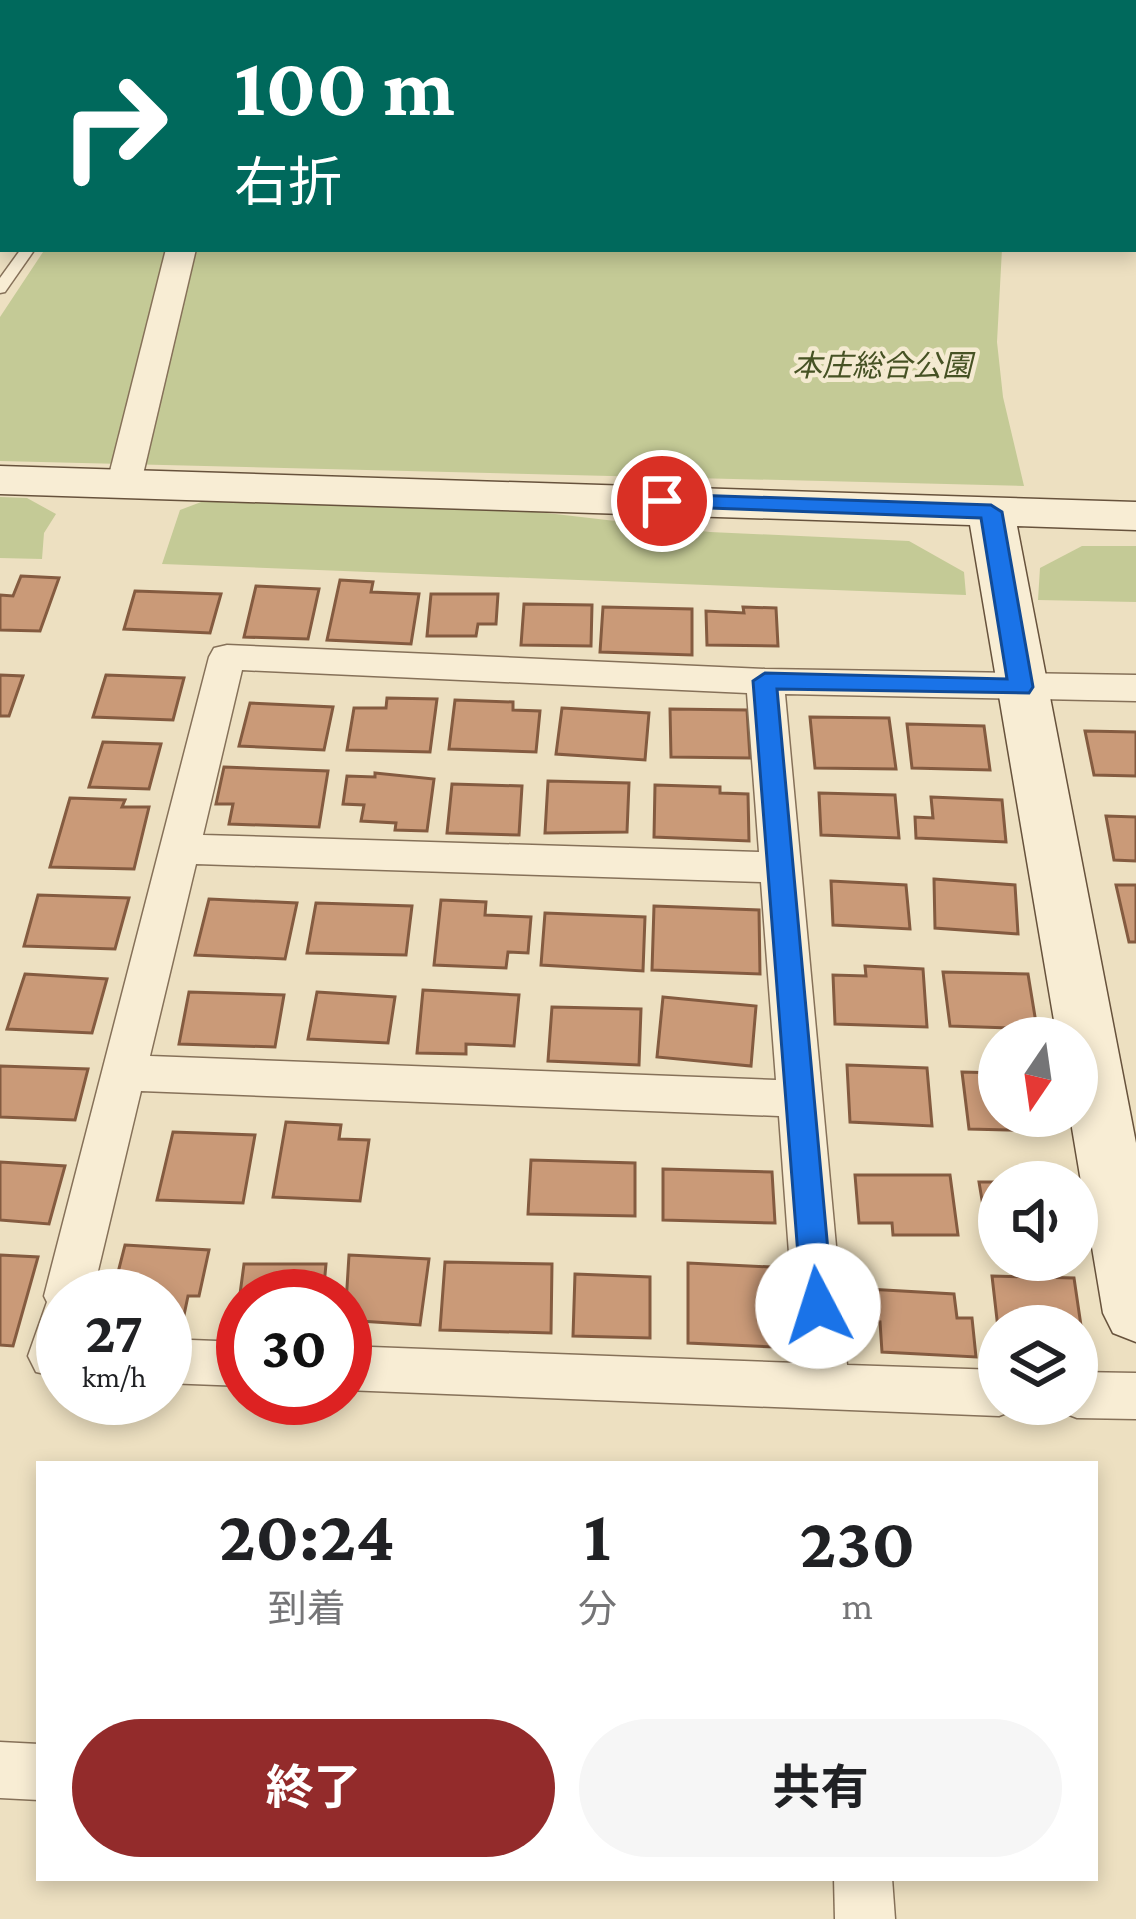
<!DOCTYPE html>
<html lang="ja">
<meta charset="utf-8">
<style>
body{margin:0;font-family:"Crimson Pro","Noto Sans JP",serif;background:#f6f6f6;color:#202124;height:100vh;display:flex;flex-direction:column;font-size:45px;white-space:nowrap}
*{box-sizing:border-box;margin:0}
p{font-size:39px;color:#757577}
.icon{flex:none;width:66px;height:66px;fill:none;stroke:currentColor;stroke-width:2;stroke-linecap:round;stroke-linejoin:round}
.map{position:relative;flex:1;overflow:hidden}
.sheet{position:absolute;left:36px;top:1461px;width:1062px;height:420px;display:flex;flex-direction:column;background:#fff;border-radius:0px;box-shadow:0 6px 18px #0003}
.sheet>*{flex:none}
.top-card{position:absolute;left:0px;top:0px;width:1137px;height:252px;box-shadow:0 6px 18px #0003;background:#00695c;color:#fff;overflow:hidden}
.needle{width:78px;rotate:193deg}
.fabs{position:absolute;left:978px;top:1017px;display:grid;gap:24px}
.fabs a{display:grid;place-items:center;width:120px;height:120px;border-radius:50%;background:#fff;box-shadow:0 6px 18px #0003;font-size:60px}
.speed{position:absolute;left:36px;top:1269px;display:flex;gap:24px;font-size:60px;font-weight:700;text-align:center}
.speed>*{display:grid;place-content:center;width:156px;height:156px;border-radius:50%;background:#fff;box-shadow:0 6px 18px #0003;line-height:1}
.speed small{font-size:30px;font-weight:400}
.speed .limit{border:18px solid #d22;background:#fff;color:#111}
.pin{position:absolute;display:grid;place-items:center;width:102px;height:102px;color:#fff;margin:-51px;border:6px solid #fff;border-radius:50%;box-shadow:0 3px 12px #0007}
.me{position:absolute;width:132px;margin:-66px;rotate:355deg;stroke-linejoin:round;filter:drop-shadow(0 0 9px #0008)}
.turn{display:flex;align-items:center;gap:42px;height:252px;padding:0 36px;font-size:54px}
.turn .icon{width:156px;height:156px;stroke-width:2.5}
.turn b{display:block;font-size:84px;line-height:102px}
.eta{display:flex;justify-content:space-evenly;align-items:center;height:204px;text-align:center}
.eta b{font-size:72px;font-weight:700;line-height:84px}
.button{display:flex;gap:24px;margin-top:auto;padding:24px 36px}
.button a{flex:1;height:138px;border-radius:72px;background:#932b2b;color:#fff;font-size:48px;font-weight:700;line-height:138px;text-align:center}
.button a+a{background:#f6f6f6;color:#202124}
.map>svg:first-child{display:block}
.green{fill:#c4ca96}
.building{fill:#ca9a78;stroke:#845b40;stroke-width:3}
.lines{fill:none;stroke-linecap:round;stroke-linejoin:round}
.lane-casing{stroke:#867159;stroke-width:3}
.street-casing{stroke:#867159;stroke-width:3}
.secondary-casing{stroke:#67523c;stroke-width:3}
.lane{fill:#f8edd4;fill-rule:evenodd}
.street{fill:#f8edd4;fill-rule:evenodd}
.secondary{fill:#f8edd4;fill-rule:evenodd}
.route{fill:#1a73e8;stroke:#114b97;stroke-width:3}
.labels{text-anchor:middle;stroke-width:9;stroke-linejoin:round;paint-order:stroke}
.far-park-label{font-size:30px;font-style:italic;fill:#465224;stroke:#f4ead1}
</style>
<div class="map">
<svg width="1136" height="1919" viewBox="0 0 1136 1919">
<rect width="100%" height="100%" fill="#ede0c1"/>
<g class="green">
<path d="M0 0H1136V91L1134 3H3L0 48Z"/>
<path d="M45 249H1002L997 342 1003 397 1024 486 0 461V317Z"/>
<path d="M0 497 27 498 56 514 44 533 42 559 0 558Z"/>
<path d="M209 499 503 508 710 532 909 541 964 572 966 595 162 564 180 510Z"/>
<path d="M1082 546H1136V602L1038 600 1040 568Z"/>
</g>
<g class="building">
<path d="M21 576 59 578 40 631 0 630V595L13 596Z"/>
<path d="M340 580 373 582 371 592 419 594 411 644 327 640Z"/>
<path d="M256 586 319 589 308 639 244 637Z"/>
<path d="M135 591 221 594 210 633 124 629Z"/>
<path d="M431 594H498L496 624H478L476 636H427Z"/>
<path d="M524 604 592 605 591 646 521 645Z"/>
<path d="M603 607 692 609V655L600 652Z"/>
<path d="M743 607 776 608 778 646 707 645 706 611 744 613Z"/>
<path d="M0 675 23 676 9 716H0Z"/>
<path d="M106 675 184 678 173 720 93 717Z"/>
<path d="M387 698 437 699 430 752 347 750 354 708H386Z"/>
<path d="M455 700 513 702V710L540 711 536 752 449 749Z"/>
<path d="M250 703 333 707 324 750 239 746Z"/>
<path d="M562 708 649 713 645 760 556 754Z"/>
<path d="M670 709 747 710 750 758 671 757Z"/>
<path d="M810 717 889 718 896 769 815 768Z"/>
<path d="M907 724 984 726 990 770 912 768Z"/>
<path d="M1085 731 1136 732V776L1094 775Z"/>
<path d="M103 742 161 744 149 789 89 787Z"/>
<path d="M224 767 328 771 319 827 229 824 233 804H216Z"/>
<path d="M375 773 434 779 427 831 395 830 396 823 361 821 364 805 343 804 347 776 375 777Z"/>
<path d="M548 781 629 783 627 832 545 833Z"/>
<path d="M452 784 522 786 519 835 447 833Z"/>
<path d="M655 785 720 787V793L748 794 749 841 654 837Z"/>
<path d="M819 793 895 795 899 838 821 835Z"/>
<path d="M931 797 1002 800 1006 842 916 838 915 817 933 818Z"/>
<path d="M70 798 125 800 122 807H149L134 869 50 867Z"/>
<path d="M1106 816 1136 817V861L1114 860Z"/>
<path d="M934 879 1015 885 1018 934 935 928Z"/>
<path d="M831 881 906 885 910 929 833 925Z"/>
<path d="M1116 885H1136V942H1129Z"/>
<path d="M38 895 129 898 115 949 24 946Z"/>
<path d="M209 899 297 903 285 959 195 955Z"/>
<path d="M441 900 486 902 485 915 531 917 528 953 508 952 506 968 434 965Z"/>
<path d="M316 903 412 906 406 955 307 953Z"/>
<path d="M654 906 759 910 760 974 652 970Z"/>
<path d="M545 913 645 917 643 971 541 965Z"/>
<path d="M865 966 923 969 927 1027 835 1024 833 975 866 976Z"/>
<path d="M943 972 1028 974 1037 1029 950 1026Z"/>
<path d="M25 974 107 979 92 1033 7 1029Z"/>
<path d="M423 990 519 995 514 1046 466 1044V1054L417 1053Z"/>
<path d="M189 992 284 995 275 1047 179 1044Z"/>
<path d="M317 992 395 997 388 1043 308 1039Z"/>
<path d="M663 997 756 1006 751 1066 657 1057Z"/>
<path d="M552 1007 641 1009 639 1065 548 1061Z"/>
<path d="M847 1065 927 1068 932 1126 850 1122Z"/>
<path d="M0 1066 88 1069 75 1120 0 1117Z"/>
<path d="M962 1072 999 1073V1116H1052L1055 1131 969 1129Z"/>
<path d="M286 1122 341 1125 339 1139 369 1140 360 1201 273 1197Z"/>
<path d="M173 1132 255 1135 243 1203 157 1200Z"/>
<path d="M531 1160 635 1163V1216L528 1214Z"/>
<path d="M0 1162 65 1166 49 1224 0 1220Z"/>
<path d="M663 1169 772 1172 775 1223 663 1220Z"/>
<path d="M855 1175H950L958 1235H893L892 1223H859Z"/>
<path d="M979 1182H1009H999V1236H988Z"/>
<path d="M125 1245 209 1250 199 1296H188L183 1320 165 1319V1296H112Z"/>
<path d="M0 1255 38 1257 13 1346 0 1345Z"/>
<path d="M349 1255 429 1259 420 1325 345 1320Z"/>
<path d="M445 1262 552 1264 551 1333 440 1330Z"/>
<path d="M688 1263 771 1267 774 1347 688 1343Z"/>
<path d="M244 1264H326L323 1296H243V1324H236Z"/>
<path d="M575 1274 650 1277V1338L573 1336Z"/>
<path d="M992 1276 1074 1278 1084 1346H1077V1326H999V1337Z"/>
<path d="M867 1289 954 1294 957 1318H972L976 1357 882 1352 880 1322 869 1321Z"/>
</g>
<g class="lines">
<defs>
<path id="lane" d="M21 249H35L5 292 0 293V278Z"/>
<g id="street">
<path d="M166 249H196L141 483 124 493 107 483Z"/>
<path d="M227 645 765 669 1136 675V701L785 694 847 1365 999 1370V1404H1019L1017 1409 999 1416 345 1390V1346L797 1363 779 1116 141 1091 92 1296H63V1378L36 1372 28 1356 47 1302 44 1296 209 657 214 648ZM242 670 747 693 759 852 203 835ZM196 864 761 882 776 1080 150 1056Z"/>
<path d="M165 1339 243 1342V1386L165 1383Z"/>
<path d="M1077 1372 1136 1373V1419L1077 1418 1059 1411 1056 1404H1077Z"/>
<path d="M0 1742 39 1744V1800L0 1798Z"/>
<path d="M834 1878H892L895 1919H835Z"/>
</g>
<path id="secondary" d="M0 466 1136 502V530L1017 526 1136 1143V1342L1113 1333 1103 1313 1070 1116H1077V1038H1057L970 525 0 494Z"/>
</defs>
<use href="#lane" class="lane-casing"/>
<use href="#street" class="street-casing"/>
<use href="#secondary" class="secondary-casing"/>
<use href="#lane" class="lane"/>
<use href="#street" class="street"/>
<use href="#secondary" class="secondary"/>
</g>
<path class="route" d="M662 494 991 505 1002 512 1033 687 1029 693 777 689 833 1306 829 1315 818 1319 806 1315 802 1306 753 681 765 673 1007 679 981 518 654 506 651 501Z"/>
<g class="labels">
<g class="far-park-label">
<text x="882" y="376">本庄総合公園</text>
</g>
</g>
</svg>
<div class="fabs">
<a><svg class="needle" viewBox="-14 -14 28 28"><path d="M0-13l5 13h-10z" fill="#e53935"/><path d="M0 13l5-13h-10z" fill="#757577"/></svg></a>
<a><svg class="icon" aria-label="sound" viewBox="0 0 24 24"><path d="M4 9h4l5-4v14l-5-4H4zM17 9q2 3 0 6"/></svg></a>
<a><svg class="icon" aria-label="layers" viewBox="0 0 24 24"><path d="M12 4l9 5-9 5-9-5zM3 14l9 5 9-5"/></svg></a>
</div>
<div class="speed"><div>27<small>km/h</small></div><div class="limit">30</div></div>
<div class="pin" style="left:662px;top:501px;background:#d93025"><svg class="icon" aria-label="arrive" viewBox="0 0 24 24"><path d="M6 21V4h12l-3 4 3 4H6"/></svg></div>
<svg class="me" style="left:818px;top:1306px" viewBox="-20 -20 40 40"><circle r="19" fill="#fff"/><path d="M0-13L10 11 0 6-10 11z" fill="#1a73e8"/></svg>
<div class="top-card">
<div class="turn"><svg class="icon" aria-label="right" viewBox="0 0 24 24"><path d="M7 20v-9h11M14 6l5 5-5 5"/></svg><div><b>100 m</b>右折</div></div>
</div>
<section class="sheet">
<div class="eta">
<div><b>20:24</b><p>到着</p></div>
<div><b>1</b><p>分</p></div>
<div><b>230</b><p>m</p></div>
</div>
<div class="button"><a>終了</a><a>共有</a></div>
</section>
</div>
